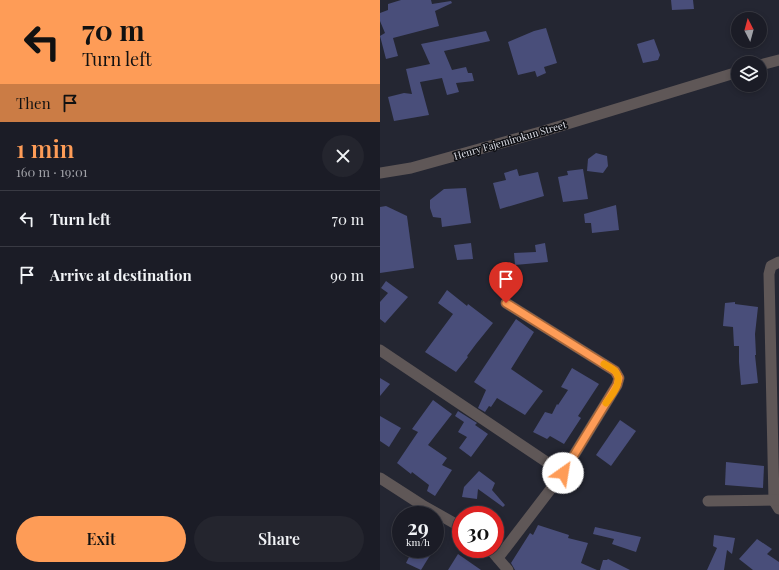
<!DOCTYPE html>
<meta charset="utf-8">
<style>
body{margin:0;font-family:"Playfair Display",serif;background:#24252e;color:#f1f3f6;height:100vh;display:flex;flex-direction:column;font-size:15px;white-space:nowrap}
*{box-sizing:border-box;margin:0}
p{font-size:13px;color:#a0a1a7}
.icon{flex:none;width:22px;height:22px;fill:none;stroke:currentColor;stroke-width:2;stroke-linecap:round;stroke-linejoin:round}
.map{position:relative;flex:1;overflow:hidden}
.side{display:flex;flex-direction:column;background:#1b1c26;width:380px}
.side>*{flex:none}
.guide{background:#fe9c57;color:#111;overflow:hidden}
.needle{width:26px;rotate:354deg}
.tools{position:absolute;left:351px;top:12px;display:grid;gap:8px}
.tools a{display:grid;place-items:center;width:36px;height:36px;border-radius:50%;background:#1b1c26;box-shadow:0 2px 6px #0003,0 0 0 1px #393a43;font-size:20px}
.speed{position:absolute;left:12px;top:506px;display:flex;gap:8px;font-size:20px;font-weight:700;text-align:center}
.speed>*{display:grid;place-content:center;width:52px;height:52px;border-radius:50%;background:#1b1c26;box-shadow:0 2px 6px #0003,0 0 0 1px #393a43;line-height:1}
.speed small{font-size:10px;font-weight:400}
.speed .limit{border:6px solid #d22;background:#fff;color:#111}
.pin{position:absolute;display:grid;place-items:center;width:34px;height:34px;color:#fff;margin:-41px -17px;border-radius:50% 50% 50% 0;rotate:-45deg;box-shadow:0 0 4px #0007}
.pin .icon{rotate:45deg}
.me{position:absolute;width:44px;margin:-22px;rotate:32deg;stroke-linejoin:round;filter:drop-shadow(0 0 3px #0008)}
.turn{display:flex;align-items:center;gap:14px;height:84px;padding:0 16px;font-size:18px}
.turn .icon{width:52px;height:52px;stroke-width:2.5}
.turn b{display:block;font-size:28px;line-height:34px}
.then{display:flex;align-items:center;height:38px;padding:0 16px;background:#0003;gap:8px;font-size:15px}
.round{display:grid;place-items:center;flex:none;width:42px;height:42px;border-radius:21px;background:#24252e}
.overview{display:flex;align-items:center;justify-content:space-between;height:68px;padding:0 16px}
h1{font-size:24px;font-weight:600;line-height:30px;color:#fe9c57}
.primary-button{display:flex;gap:8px;margin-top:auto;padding:8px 16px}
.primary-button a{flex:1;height:46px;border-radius:24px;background:#fe9c57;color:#111;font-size:16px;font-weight:600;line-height:46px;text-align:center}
.primary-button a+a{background:#24252e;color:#f1f3f6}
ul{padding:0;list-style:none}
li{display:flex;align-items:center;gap:12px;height:56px;padding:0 16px;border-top:1px solid #393a43}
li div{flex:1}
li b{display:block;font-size:15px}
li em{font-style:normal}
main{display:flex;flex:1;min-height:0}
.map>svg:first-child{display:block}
.building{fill:#494e7a}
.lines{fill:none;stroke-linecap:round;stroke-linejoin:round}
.street{stroke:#5f5757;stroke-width:11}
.route-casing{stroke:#a56539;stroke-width:10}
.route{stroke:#fe9c57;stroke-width:7}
.slow{stroke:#f59e0b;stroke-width:7}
.labels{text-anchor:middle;stroke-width:3;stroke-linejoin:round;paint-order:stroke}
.street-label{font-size:10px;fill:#dee0e8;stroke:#0e0f14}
</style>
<main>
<section class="side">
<div class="guide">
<div class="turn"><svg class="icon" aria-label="left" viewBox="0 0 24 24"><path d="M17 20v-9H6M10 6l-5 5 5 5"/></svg><div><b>70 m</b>Turn left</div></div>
<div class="then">Then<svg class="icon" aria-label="arrive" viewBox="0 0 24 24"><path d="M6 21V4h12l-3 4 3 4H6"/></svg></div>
</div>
<div class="overview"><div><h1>1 min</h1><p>160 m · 19:01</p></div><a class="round"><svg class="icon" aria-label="close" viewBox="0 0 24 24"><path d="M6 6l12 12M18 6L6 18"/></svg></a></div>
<ul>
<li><svg class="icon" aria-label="left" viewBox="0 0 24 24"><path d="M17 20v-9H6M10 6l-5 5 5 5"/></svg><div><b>Turn left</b></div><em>70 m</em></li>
<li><svg class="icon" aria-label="arrive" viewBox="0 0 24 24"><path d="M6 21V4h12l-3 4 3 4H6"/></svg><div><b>Arrive at destination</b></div><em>90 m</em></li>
</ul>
<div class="primary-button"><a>Exit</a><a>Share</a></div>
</section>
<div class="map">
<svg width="399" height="570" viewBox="0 0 399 570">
<rect width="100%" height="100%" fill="#242632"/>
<g class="building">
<path d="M21 0H51L52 4 71 1 72 3 55 11 59 26 13 38 18 56 6 59 0 36 5 33 0 21V13L8 10V4Z"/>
<path d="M291 0H313L314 9 292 10Z"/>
<path d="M166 28 177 63 164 67 166 73 157 77 155 71 138 75 128 42 154 31Z"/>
<path d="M106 31 110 41 64 51 72 70 86 67 88 73H92L94 81 76 83 79 92 67 95 62 78 40 82 49 115 14 121 8 97 24 93 32 94 26 69 50 64 41 44Z"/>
<path d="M274 39 280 55 278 60 263 63 257 44Z"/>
<path d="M216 153 227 156 228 166 223 173 207 171 208 159Z"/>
<path d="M137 169 139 176 158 172 164 196 120 209 113 183 126 180 124 173Z"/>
<path d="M203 169 208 199 183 202 178 177 188 175 187 171Z"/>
<path d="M86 188 91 223 62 227 61 218 53 217 50 208V200L64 189Z"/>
<path d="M236 205 239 230 212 233 211 223H205L204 214Z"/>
<path d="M6 206 27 216 34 268 0 273V207Z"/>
<path d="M91 243 93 259 77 260 74 245Z"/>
<path d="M165 243 168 262 135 265 134 253 156 252 155 245Z"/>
<path d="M6 281 28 297 5 323 0 319V302L8 293 1 288Z"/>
<path d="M67 290 87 306 88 304 113 323 96 344 87 356 88 357 76 372 45 352 73 314 58 303Z"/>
<path d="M355 302V304L378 307 375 334 376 355H375L378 383 361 385 359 362V346H354L353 327 343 326 345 303Z"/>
<path d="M136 319 154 332 131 369 163 391 145 415 117 398 111 407 109 406 105 412 98 408 106 390 94 382Z"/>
<path d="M192 368 219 384 198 416 201 418 184 444 170 436 167 439 153 432 165 412 172 414 177 404 178 405 188 390 181 387Z"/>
<path d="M0 378 10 384 0 396Z"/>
<path d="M53 400 72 414 48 445 67 458 62 465 72 470 55 496 47 491 49 485 32 472 31 474 17 463 38 432 32 429Z"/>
<path d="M78 411 97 423 95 425 108 434 91 457 79 448 87 437 78 432 84 422 75 416Z"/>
<path d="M0 416 21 428 9 447 0 441Z"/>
<path d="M240 420 256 431 231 466 216 455Z"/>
<path d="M346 462 384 466 383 488 345 485Z"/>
<path d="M99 471 115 483 112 490 125 505 123 507 98 489 97 499 82 497 84 487Z"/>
<path d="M158 525 189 535 188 538 208 543 201 563 217 570H135L131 563 150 533 153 535Z"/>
<path d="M215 527 261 537 256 552 232 544 234 539 213 534Z"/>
<path d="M334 535 355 538 352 554 347 550 344 570H327L337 548 333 546Z"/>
<path d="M377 539 392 549 387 554 399 562V570H373L359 559Z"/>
<path d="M33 549H54L41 570 26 563Z"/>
<path d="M78 554 101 570H68Z"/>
<path d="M228 559 250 570H220L223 560H227Z"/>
</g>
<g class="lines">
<g class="street">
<path d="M380 65 399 60"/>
<path d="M0 173 31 168 164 131 358 72"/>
<path d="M399 262 391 266 389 274 394 501 399 509"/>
<path d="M126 303 235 371 239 378 237 385 183 473"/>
<path d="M0 350 183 473 118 558"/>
<path d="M0 478 42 505 81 527"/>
<path d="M328 501 399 500"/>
<path d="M110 549 128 570"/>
</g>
</g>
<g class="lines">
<defs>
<path id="route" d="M126 303 235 371 239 378 237 385 183 473"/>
</defs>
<use href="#route" class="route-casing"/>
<use href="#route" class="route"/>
<path class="slow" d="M224 364C227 366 232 368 235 371 244 381 232 395 226 403"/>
</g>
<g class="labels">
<g class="street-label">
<text transform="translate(130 140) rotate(-16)" y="4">Henry Fajemirokun Street</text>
</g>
</g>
</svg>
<div class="tools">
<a><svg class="needle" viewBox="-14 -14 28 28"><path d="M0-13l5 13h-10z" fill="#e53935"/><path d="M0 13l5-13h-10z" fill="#a0a1a7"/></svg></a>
<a><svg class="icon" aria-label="layers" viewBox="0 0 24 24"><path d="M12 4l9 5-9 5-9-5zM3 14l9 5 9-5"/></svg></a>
</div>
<div class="speed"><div>29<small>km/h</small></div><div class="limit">30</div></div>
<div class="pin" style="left:126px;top:303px;background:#d93025"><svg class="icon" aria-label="arrive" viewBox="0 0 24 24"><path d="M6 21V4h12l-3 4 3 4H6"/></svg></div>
<svg class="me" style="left:183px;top:473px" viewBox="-20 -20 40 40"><circle r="19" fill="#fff"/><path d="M0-13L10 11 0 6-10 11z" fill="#fe9c57"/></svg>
</div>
</main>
